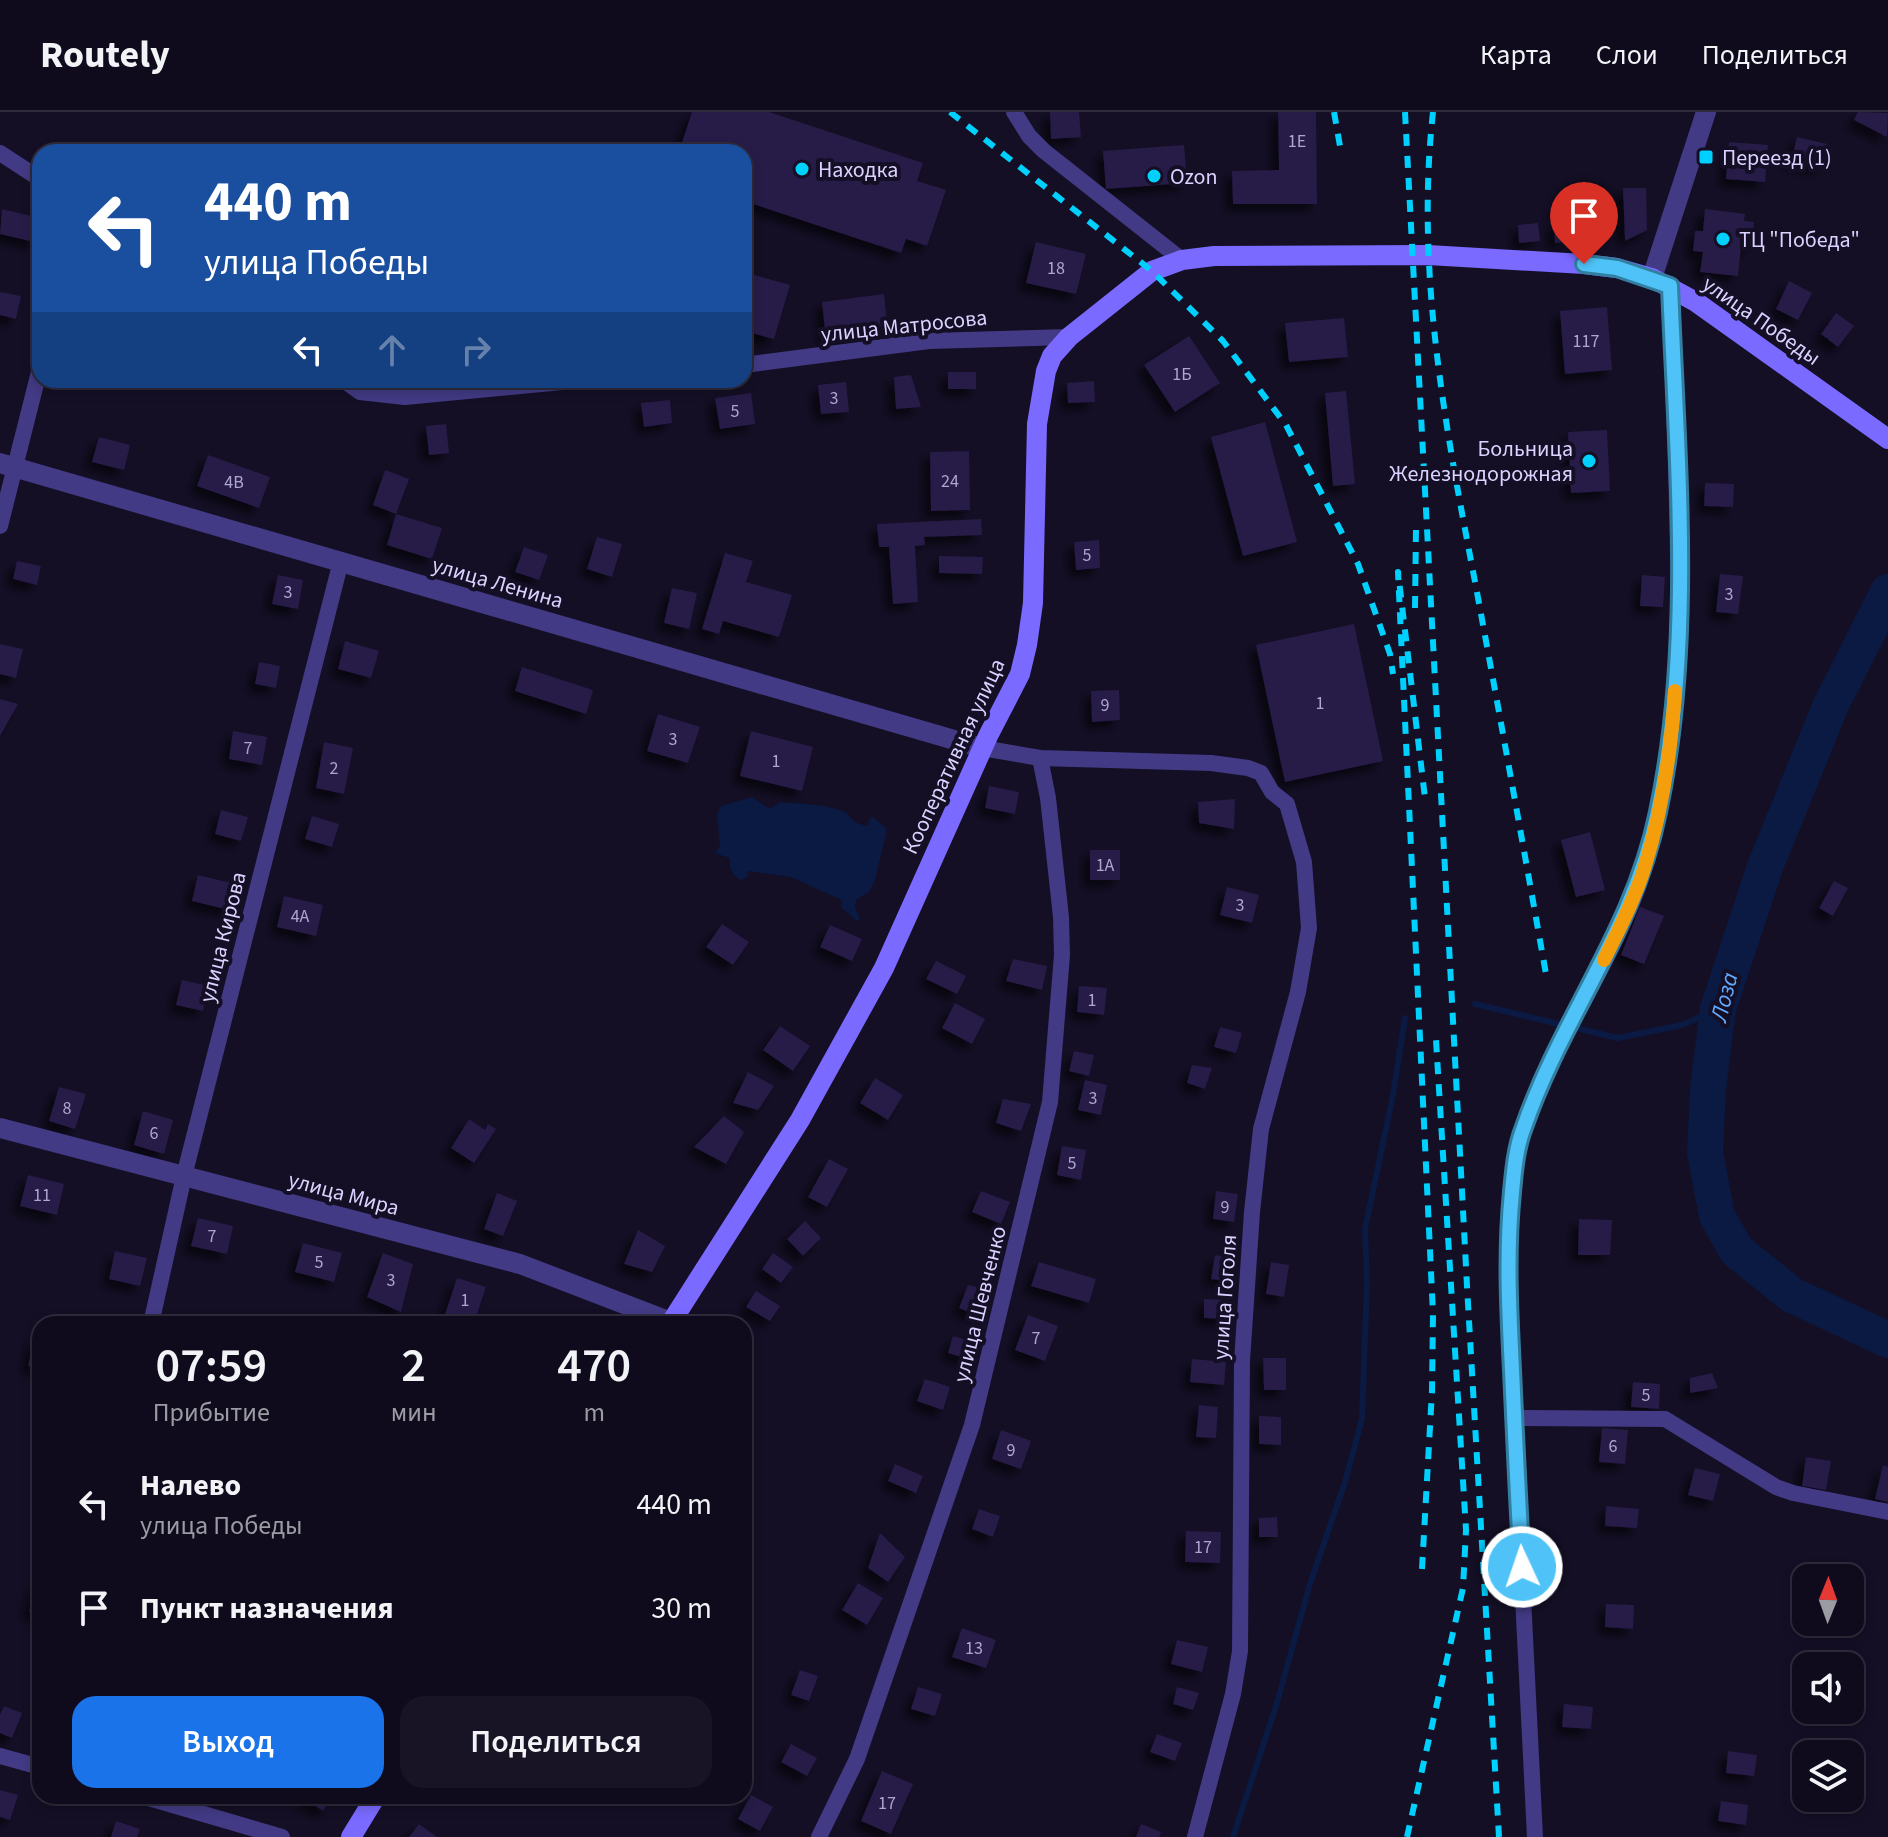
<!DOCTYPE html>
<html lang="ru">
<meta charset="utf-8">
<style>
body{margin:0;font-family:"Source Sans 3",sans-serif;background:#181425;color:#f1f3f6;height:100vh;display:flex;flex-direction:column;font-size:30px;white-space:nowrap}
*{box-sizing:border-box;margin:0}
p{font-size:26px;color:#9b9ba3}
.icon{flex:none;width:44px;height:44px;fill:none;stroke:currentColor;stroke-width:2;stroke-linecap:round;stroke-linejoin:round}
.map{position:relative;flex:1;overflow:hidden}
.side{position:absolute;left:32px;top:1204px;width:720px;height:488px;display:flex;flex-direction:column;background:#0f0b1c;border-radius:24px;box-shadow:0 4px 12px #0003,0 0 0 2px #2f2b3b}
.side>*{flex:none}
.banner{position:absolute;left:32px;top:32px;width:720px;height:244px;border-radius:24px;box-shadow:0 4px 12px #0003,0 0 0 2px #2f2b3b;background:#1a4fa0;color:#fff;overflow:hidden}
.needle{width:52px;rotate:1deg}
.fabs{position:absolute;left:1792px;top:1452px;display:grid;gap:16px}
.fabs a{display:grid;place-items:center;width:72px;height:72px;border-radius:16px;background:#0f0b1c;box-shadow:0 4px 12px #0003,0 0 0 2px #2f2b3b;font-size:40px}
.pin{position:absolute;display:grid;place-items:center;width:68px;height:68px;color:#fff;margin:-82px -34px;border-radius:50% 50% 50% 0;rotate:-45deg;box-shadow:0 0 8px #0007}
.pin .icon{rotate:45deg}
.me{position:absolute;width:88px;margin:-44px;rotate:357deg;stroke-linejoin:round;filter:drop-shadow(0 0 6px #0008)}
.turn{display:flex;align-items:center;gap:28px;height:168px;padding:0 40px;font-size:36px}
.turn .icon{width:104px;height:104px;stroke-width:2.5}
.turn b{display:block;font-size:56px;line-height:68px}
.lanes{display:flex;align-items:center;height:76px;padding:0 40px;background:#0003;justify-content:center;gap:40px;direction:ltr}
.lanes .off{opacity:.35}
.eta{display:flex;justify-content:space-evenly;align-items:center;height:136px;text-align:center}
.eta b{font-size:48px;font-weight:600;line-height:56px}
.button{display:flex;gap:16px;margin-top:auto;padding:16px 40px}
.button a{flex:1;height:92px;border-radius:24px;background:#1a73e8;color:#fff;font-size:32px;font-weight:600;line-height:92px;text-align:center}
.button a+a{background:#181425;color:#f1f3f6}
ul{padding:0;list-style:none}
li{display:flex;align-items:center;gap:24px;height:104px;padding:0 40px}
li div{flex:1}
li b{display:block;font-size:30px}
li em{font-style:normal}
header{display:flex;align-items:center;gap:48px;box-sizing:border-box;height:112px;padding:0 40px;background:#0f0b1c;border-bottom:2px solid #2f2b3b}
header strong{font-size:38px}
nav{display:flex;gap:44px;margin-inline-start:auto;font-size:28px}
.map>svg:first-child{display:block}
.water{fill:#0a1a43}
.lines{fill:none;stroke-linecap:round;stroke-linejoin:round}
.stream{stroke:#0a1a43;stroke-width:6}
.river{stroke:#0a1a43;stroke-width:36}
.building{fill:#271b46;filter:url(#shadow)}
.minor{stroke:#423a84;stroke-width:16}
.tertiary{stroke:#423a84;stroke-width:20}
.secondary{stroke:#7a6aff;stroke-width:20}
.rail{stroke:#00d0fe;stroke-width:6;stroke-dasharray:12 10;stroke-linecap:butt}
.route-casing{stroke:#337fa1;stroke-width:20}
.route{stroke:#4fc3f7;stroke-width:14}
.slow{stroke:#f59e0b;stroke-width:14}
.poi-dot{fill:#00d0fe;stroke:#140f25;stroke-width:3}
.labels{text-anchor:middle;stroke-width:8;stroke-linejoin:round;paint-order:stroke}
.number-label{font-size:18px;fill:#aea5d1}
.poi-label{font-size:22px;fill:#dbd3ff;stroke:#140f25;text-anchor:start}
.street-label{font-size:22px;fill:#dbd3ff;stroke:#140f25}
.water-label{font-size:24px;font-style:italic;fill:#61a9ff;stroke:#140f25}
</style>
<header>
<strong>Routely</strong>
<nav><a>Карта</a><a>Слои</a><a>Поделиться</a></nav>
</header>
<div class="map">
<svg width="1888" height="1725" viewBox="0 0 1888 1725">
<defs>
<filter id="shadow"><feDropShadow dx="-7" dy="7" stdDeviation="4" flood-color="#0009"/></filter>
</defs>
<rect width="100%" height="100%" fill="#140f25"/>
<path class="water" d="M752 685 770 697 780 690C799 692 823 692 840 698 854 703 848 711 868 714L869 707 873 705 887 717 875 768 869 780 856 788 855 795 860 806 857 809 841 795 842 788 791 765 748 759 747 765 740 768C732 762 729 757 730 746L715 741 720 734 717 702 721 694Z"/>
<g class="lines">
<g class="stream">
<path d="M1475 892 1618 926 1682 913 1718 897"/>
<path d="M1233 1725 1277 1591 1309 1475 1345 1370 1362 1307 1367 1169 1365 1117 1393 983 1405 906"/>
</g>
<path class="river" d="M1888 480 1830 595 1765 755 1718 897 1708 977 1705 1041 1717 1104 1737 1139 1792 1183 1888 1228"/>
</g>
<g class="building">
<path d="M692 0H769L923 51 917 69 946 78 927 134 906 127 901 141 744 89V40H679Z"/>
<path d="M1050 0H1079L1081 25 1051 27Z"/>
<path d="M1278 0H1316L1317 92H1233L1232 59 1279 58Z"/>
<path d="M1858 0 1888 1 1887 25 1854 8Z"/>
<path d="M1797 25 1827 32 1821 57 1791 50Z"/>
<path d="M1729 30 1768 33 1765 70 1726 67Z"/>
<path d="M438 31 477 38V40H436Z"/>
<path d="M1184 33 1187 71 1106 77 1103 39Z"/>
<path d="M1623 76H1646L1647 118 1625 129Z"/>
<path d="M2 97 39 106 34 130 0 122Z"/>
<path d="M1705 97 1745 102 1744 109 1754 110 1751 136 1741 135 1738 164 1700 160 1703 140 1693 139 1695 119H1703Z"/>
<path d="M1538 111 1540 129 1519 131 1518 113Z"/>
<path d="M1554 111H1565L1566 130 1555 131Z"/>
<path d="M1036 130 1086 142 1076 182 1026 171Z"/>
<path d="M744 160 790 173 774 227 744 219Z"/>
<path d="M1789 169 1812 181 1798 208 1776 197Z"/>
<path d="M0 180 21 184 16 207 0 203Z"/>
<path d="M884 182 888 221 826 228 822 190Z"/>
<path d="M1607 195 1612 258 1565 262 1560 199Z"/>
<path d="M1836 201 1854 214 1838 235 1821 222Z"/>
<path d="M1344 206 1348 245 1289 250 1285 211Z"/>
<path d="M1189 224 1220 271 1175 300 1144 253Z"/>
<rect x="948" y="260" width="28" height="17"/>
<path d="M911 263 921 295 896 297 894 265Z"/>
<path d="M1094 269 1095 290 1068 291 1067 271Z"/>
<path d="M846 270 849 300 821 302 818 273Z"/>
<path d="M1346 279 1355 372 1333 374 1325 281Z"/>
<path d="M751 281 755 312 720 317 715 286Z"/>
<path d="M670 288 672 311 644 315 641 291Z"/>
<path d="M1265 310 1297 430 1243 444 1211 325Z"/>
<path d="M446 312 449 341 429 343 426 314Z"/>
<path d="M1607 318 1610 379 1571 381 1568 320Z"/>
<path d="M99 325 130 333 124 358 92 350Z"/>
<path d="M969 339 970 398 931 399 930 340Z"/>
<path d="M208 343 270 365 259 396 197 374Z"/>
<path d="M385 358 409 367 396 402 373 393Z"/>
<path d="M1705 371 1734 372 1733 395 1704 394Z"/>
<path d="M396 402 442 416 432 447 387 433Z"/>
<path d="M981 407 982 423 924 425 925 433 915 434 918 490 893 492 889 435H879L877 412Z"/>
<path d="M597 425 622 432 612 465 587 457Z"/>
<path d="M1099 428 1100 456 1076 458 1074 430Z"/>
<path d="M524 435 548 443 539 468 515 460Z"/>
<path d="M725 441 753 449 746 470 792 483 779 525 723 509 719 522 702 517Z"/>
<path d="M939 444 983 445 982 462 939 461Z"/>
<path d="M17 449 41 454 37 473 13 467Z"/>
<path d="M1720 462 1743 464 1738 502 1716 500Z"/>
<path d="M278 463 303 468 298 497 272 492Z"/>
<path d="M1642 463 1665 465 1663 495 1640 494Z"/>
<path d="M672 476 697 481 689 517 664 511Z"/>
<path d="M1354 512 1383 649 1285 670 1256 533Z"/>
<path d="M345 529 379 539 371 566 338 557Z"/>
<path d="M0 532 23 537 16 566 0 562Z"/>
<path d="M259 550 280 554 276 576 255 572Z"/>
<path d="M522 555 593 578 586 602 515 579Z"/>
<path d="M1119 578 1120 608 1092 610 1091 579Z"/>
<path d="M0 587 18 592 0 624Z"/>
<path d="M658 602 700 615 688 651 647 639Z"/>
<path d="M233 619 267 625 262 653 229 647Z"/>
<path d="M751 619 813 635 802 679 740 664Z"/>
<path d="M324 630 353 636 344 682 316 676Z"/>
<path d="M989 674 1019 680 1015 702 985 696Z"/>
<path d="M1235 687 1234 717 1199 711 1198 690Z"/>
<path d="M221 698 248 705 241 729 215 722Z"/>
<path d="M312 704 339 712 332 735 305 727Z"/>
<path d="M1590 720 1605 778 1576 785 1561 728Z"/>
<rect x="1090" y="738" width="30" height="30"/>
<path d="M198 763 235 772 229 798 192 789Z"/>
<path d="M1834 769 1848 776 1833 804 1819 796Z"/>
<path d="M1227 775 1259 783 1252 811 1220 803Z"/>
<path d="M284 784 323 793 316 824 277 815Z"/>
<path d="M1640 795 1664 804 1644 852 1621 843Z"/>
<path d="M722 812 749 830 733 853 706 835Z"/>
<path d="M830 813 862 827 852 849 820 835Z"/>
<path d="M1013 847 1047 854 1042 878 1006 869Z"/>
<path d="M936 849 966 864 957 882 926 867Z"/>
<path d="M182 868 208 874 203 899 176 893Z"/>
<path d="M1079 874 1107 876 1104 903 1077 900Z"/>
<path d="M955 891 985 907 972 932 942 916Z"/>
<path d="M780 914 810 934 793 959 763 938Z"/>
<path d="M1220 915 1242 921 1236 941 1214 935Z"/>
<path d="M1074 939 1094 943 1089 964 1069 959Z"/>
<path d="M1192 953 1212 956 1205 977 1187 971Z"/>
<path d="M748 960 774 974 758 998 733 991Z"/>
<path d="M875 966 903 983 888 1008 860 991Z"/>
<path d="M1085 968 1107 973 1101 1003 1078 998Z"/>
<path d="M59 975 86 982 75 1017 49 1009Z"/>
<path d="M1003 987 1031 992 1021 1019 996 1011Z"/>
<path d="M143 999 173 1008 164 1042 134 1033Z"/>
<path d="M724 1004 744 1020 726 1052 694 1035Z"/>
<path d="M469 1007 485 1018 488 1012 496 1017 474 1051 451 1036Z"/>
<path d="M1062 1034 1086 1038 1081 1068 1057 1063Z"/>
<path d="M829 1047 848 1057 827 1095 808 1085Z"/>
<path d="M28 1063 64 1072 57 1103 20 1094Z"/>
<path d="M981 1079 1010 1090 1001 1112 972 1100Z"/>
<path d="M1216 1079 1238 1082 1234 1110 1213 1107Z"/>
<path d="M497 1081 517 1089 503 1124 484 1117Z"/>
<path d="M198 1106 233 1114 227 1142 191 1134Z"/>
<path d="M1579 1107 1612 1108 1610 1143H1578Z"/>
<path d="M805 1109 821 1126 803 1144 787 1127Z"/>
<path d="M638 1118 665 1134 652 1160 624 1152Z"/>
<path d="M303 1131 342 1141 334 1170 295 1160Z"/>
<path d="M115 1139 147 1146 140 1174 109 1167Z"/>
<path d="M383 1141 413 1152 401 1200 367 1185Z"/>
<path d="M773 1141 793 1155 781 1171 762 1157Z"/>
<path d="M1215 1143 1237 1147 1234 1170 1211 1167Z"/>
<path d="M1039 1150 1096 1167 1089 1191 1031 1174Z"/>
<path d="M1271 1150 1289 1153 1284 1185 1266 1182Z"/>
<path d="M457 1166 486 1175 474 1211 445 1202Z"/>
<path d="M968 1173 986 1177 980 1205 959 1196Z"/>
<path d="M756 1179 780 1194 770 1209 746 1195Z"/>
<path d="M1204 1187 1226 1188V1207L1204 1206Z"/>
<path d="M1028 1203 1058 1214 1045 1249 1015 1238Z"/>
<path d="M953 1224 973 1230 968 1247 948 1241Z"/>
<path d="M35 1225 40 1226V1257L28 1254Z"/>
<path d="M1263 1246H1286V1278H1264Z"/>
<path d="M1192 1247 1226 1250 1224 1273 1190 1270Z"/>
<path d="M1712 1261 1718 1276 1690 1281V1266Z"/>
<path d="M925 1267 950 1275 943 1298 917 1289Z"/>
<path d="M1633 1270 1660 1272 1659 1297 1631 1295Z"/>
<path d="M1199 1293 1218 1295 1216 1326 1196 1325Z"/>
<path d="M1259 1304 1281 1305V1333L1259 1332Z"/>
<path d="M1602 1316 1628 1318 1625 1352 1599 1350Z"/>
<path d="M1001 1318 1031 1329 1021 1357 992 1347Z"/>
<path d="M1806 1345 1831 1349 1826 1378 1802 1374Z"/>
<path d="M895 1352 923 1364 916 1381 888 1369Z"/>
<path d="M1883 1353 1888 1355V1390L1875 1387Z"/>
<path d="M1695 1356 1720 1362 1713 1389 1688 1383Z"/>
<path d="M1606 1394 1639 1397 1637 1416 1605 1414Z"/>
<path d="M979 1397 1000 1404 993 1425 972 1417Z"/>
<path d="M1277 1405 1278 1425H1259V1406Z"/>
<path d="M1186 1419 1221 1420 1220 1451 1185 1450Z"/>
<path d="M880 1421 905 1445 888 1470 868 1456Z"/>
<path d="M39 1464H40V1503L29 1500Z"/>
<path d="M858 1471 883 1486 867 1513 842 1498Z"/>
<path d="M1606 1492 1634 1493 1633 1517 1605 1515Z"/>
<path d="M962 1516 996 1528 986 1556 952 1545Z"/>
<path d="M1177 1528 1208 1535 1202 1560 1171 1552Z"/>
<path d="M800 1558 818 1564 809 1589 791 1583Z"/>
<path d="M918 1575 942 1582 935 1604 911 1597Z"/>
<path d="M1177 1575 1199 1581 1193 1598 1173 1592Z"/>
<path d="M1564 1592 1593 1595 1591 1617 1562 1615Z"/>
<path d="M4 1594 22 1601 12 1626 0 1621V1603Z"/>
<path d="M1157 1622 1182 1631 1175 1649 1150 1640Z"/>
<path d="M791 1632 817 1646 807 1664 781 1650Z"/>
<path d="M1728 1639 1757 1643 1754 1664 1726 1661Z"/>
<path d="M882 1659 913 1672 891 1722 861 1709Z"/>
<path d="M0 1678 18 1683 10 1708 0 1705Z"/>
<path d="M751 1683 773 1695 760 1719 738 1707Z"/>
<path d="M299 1684H332L323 1699Z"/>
<path d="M1721 1689 1748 1693 1746 1713 1718 1709Z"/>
<path d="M116 1709 140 1717 137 1725H111Z"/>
<path d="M419 1712 437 1725H409Z"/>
<path d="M1141 1712 1161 1720 1159 1725H1136Z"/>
</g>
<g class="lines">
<g class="minor">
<path d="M1014 0 1029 24 1044 39 1182 148"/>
<path d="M0 41 40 67"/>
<path d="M744 253 929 229 1069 225"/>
<path d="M343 268 360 280 405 285 583 268"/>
<path d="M0 414 40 256"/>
<path d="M982 636 1040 646 1211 651 1248 656 1261 661 1272 680 1287 692 1304 750 1309 816 1298 880 1261 1017 1252 1100 1242 1249 1240 1539 1233 1582 1195 1725"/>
<path d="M151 1212 184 1064 341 449"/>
<path d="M1514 1306 1665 1307 1776 1375 1793 1381 1888 1400"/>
<path d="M0 1644 40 1655"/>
<path d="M142 1684 282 1725"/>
<path d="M819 1725 857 1647 972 1313 1050 990 1062 843 1061 805 1048 686 1040 646"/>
<path d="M1535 1725 1507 1165C1509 1116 1507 1062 1524 1015 1555 926 1615 848 1644 758 1676 657 1679 550 1678 446 1677 355 1673 265 1670 174"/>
</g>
<g class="tertiary">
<path d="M1652 166 1706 0"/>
<path d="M0 351 982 636"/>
<path d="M0 1016 520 1152 671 1210"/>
</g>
<g class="secondary">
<path d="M670 1212 800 1008 884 856 988 624 1020 562 1027 533 1033 491 1037 312 1046 259 1052 244 1069 225 1152 159 1182 148 1214 144 1428 143 1584 152 1617 156 1652 166 1696 190 1888 327"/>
<path d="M351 1725 376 1684"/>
</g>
<g class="rail">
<path d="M950 0 1152 159 1223 229 1286 313 1358 452 1390 542 1393 562"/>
<path d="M1334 0 1340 34"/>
<path d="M1405 0 1467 1174 1499 1725"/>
<path d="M1433 0C1415 161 1446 318 1476 475 1500 604 1523 733 1546 862"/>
<path d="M1415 496 1416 415"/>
<path d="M1422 1457 1432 1279 1433 1202 1398 460 1425 686"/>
<path d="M1407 1725 1463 1476 1466 1418 1436 928"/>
</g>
</g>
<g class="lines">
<defs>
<path id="route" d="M1522 1455C1518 1389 1515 1324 1512 1258 1509 1198 1506 1140 1512 1080 1514 1058 1516 1035 1524 1015 1562 905 1634 818 1658 700 1694 531 1677 346 1670 174L1617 156 1584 152"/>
</defs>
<use href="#route" class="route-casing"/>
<use href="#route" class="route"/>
<path class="slow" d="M1604 848C1618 819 1634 789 1644 757 1662 700 1671 639 1675 579"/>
</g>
<g class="poi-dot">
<rect x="1698" y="37" width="16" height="16" rx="4"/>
<circle cx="802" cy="57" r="8"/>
<circle cx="1154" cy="64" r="8"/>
<circle cx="1723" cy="127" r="8"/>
<circle cx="1589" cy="349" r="8"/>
</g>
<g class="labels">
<g class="number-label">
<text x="1297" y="35">1Е</text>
<text x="1056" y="162">18</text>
<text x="1586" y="235">117</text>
<text x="1182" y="268">1Б</text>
<text x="834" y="292">3</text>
<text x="735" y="305">5</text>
<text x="950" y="375">24</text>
<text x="234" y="376">4В</text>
<text x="1087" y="449">5</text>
<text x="288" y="486">3</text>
<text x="1729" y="488">3</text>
<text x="1320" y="597">1</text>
<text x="1105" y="599">9</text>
<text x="673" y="633">3</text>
<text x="248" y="642">7</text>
<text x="776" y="655">1</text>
<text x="334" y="662">2</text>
<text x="1105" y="759">1А</text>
<text x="1240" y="799">3</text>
<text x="300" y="810">4А</text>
<text x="1092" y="894">1</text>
<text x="1093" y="992">3</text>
<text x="67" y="1002">8</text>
<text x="154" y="1027">6</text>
<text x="1072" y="1057">5</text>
<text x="42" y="1089">11</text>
<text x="1225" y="1101">9</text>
<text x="212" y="1130">7</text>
<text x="319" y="1156">5</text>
<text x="391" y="1174">3</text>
<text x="465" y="1194">1</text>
<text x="1036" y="1232">7</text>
<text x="1646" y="1289">5</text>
<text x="1613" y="1340">6</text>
<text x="1011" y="1344">9</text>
<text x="1203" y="1441">17</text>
<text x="974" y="1542">13</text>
<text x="887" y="1697">17</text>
</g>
<g class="poi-label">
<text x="1722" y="53">Переезд (1)</text>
<text x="818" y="65">Находка</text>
<text x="1170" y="72">Ozon</text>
<text x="1739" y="135">ТЦ "Победа"</text>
<text x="1573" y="344" text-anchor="end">Больница<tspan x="1573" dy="25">Железнодорожная</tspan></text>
</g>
<g class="street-label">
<text transform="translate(1762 208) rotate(35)" y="8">улица Победы</text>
<text transform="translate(904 213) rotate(-6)" y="8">улица Матросова</text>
<text transform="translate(498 470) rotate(16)" y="8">улица Ленина</text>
<text transform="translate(953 644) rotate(-65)" y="8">Кооперативная улица</text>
<text transform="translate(222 825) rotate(-76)" y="8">улица Кирова</text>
<text transform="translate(344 1081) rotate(15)" y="8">улица Мира</text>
<text transform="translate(1224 1185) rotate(-86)" y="8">улица Гоголя</text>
<text transform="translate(979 1192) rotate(-76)" y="8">улица Шевченко</text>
</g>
<g class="water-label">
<text transform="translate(1724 885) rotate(-76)" y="8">Лоза</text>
</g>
</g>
</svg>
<div class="fabs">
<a><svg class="needle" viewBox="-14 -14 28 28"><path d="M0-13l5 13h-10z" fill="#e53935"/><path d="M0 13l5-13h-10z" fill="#9b9ba3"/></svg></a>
<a><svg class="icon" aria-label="sound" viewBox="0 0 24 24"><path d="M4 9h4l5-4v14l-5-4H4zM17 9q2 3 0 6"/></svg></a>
<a><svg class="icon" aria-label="layers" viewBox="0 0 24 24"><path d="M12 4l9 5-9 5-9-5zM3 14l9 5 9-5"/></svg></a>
</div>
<div class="pin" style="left:1584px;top:152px;background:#d93025"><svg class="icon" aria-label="arrive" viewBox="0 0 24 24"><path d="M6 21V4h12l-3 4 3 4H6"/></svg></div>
<svg class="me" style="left:1522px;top:1455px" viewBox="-20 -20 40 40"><circle r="17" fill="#4fc3f7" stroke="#fff" stroke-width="3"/><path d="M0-11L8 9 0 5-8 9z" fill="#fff"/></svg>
<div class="banner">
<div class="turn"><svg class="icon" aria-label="left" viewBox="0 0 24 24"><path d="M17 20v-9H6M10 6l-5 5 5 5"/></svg><div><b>440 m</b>улица Победы</div></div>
<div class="lanes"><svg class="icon" aria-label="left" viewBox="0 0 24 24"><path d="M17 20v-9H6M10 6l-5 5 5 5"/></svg><svg class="icon off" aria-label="ahead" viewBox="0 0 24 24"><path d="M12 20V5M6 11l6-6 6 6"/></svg><svg class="icon off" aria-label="right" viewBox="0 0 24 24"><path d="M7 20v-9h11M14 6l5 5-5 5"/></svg></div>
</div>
<section class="side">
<div class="eta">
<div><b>07:59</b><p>Прибытие</p></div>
<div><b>2</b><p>мин</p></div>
<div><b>470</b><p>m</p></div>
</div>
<ul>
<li><svg class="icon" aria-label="left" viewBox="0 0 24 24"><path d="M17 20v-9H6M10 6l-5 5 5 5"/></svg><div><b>Налево</b><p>улица Победы</p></div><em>440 m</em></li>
<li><svg class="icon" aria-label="arrive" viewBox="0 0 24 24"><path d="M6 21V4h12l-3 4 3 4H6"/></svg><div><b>Пункт назначения</b></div><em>30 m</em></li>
</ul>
<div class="button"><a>Выход</a><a>Поделиться</a></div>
</section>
</div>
